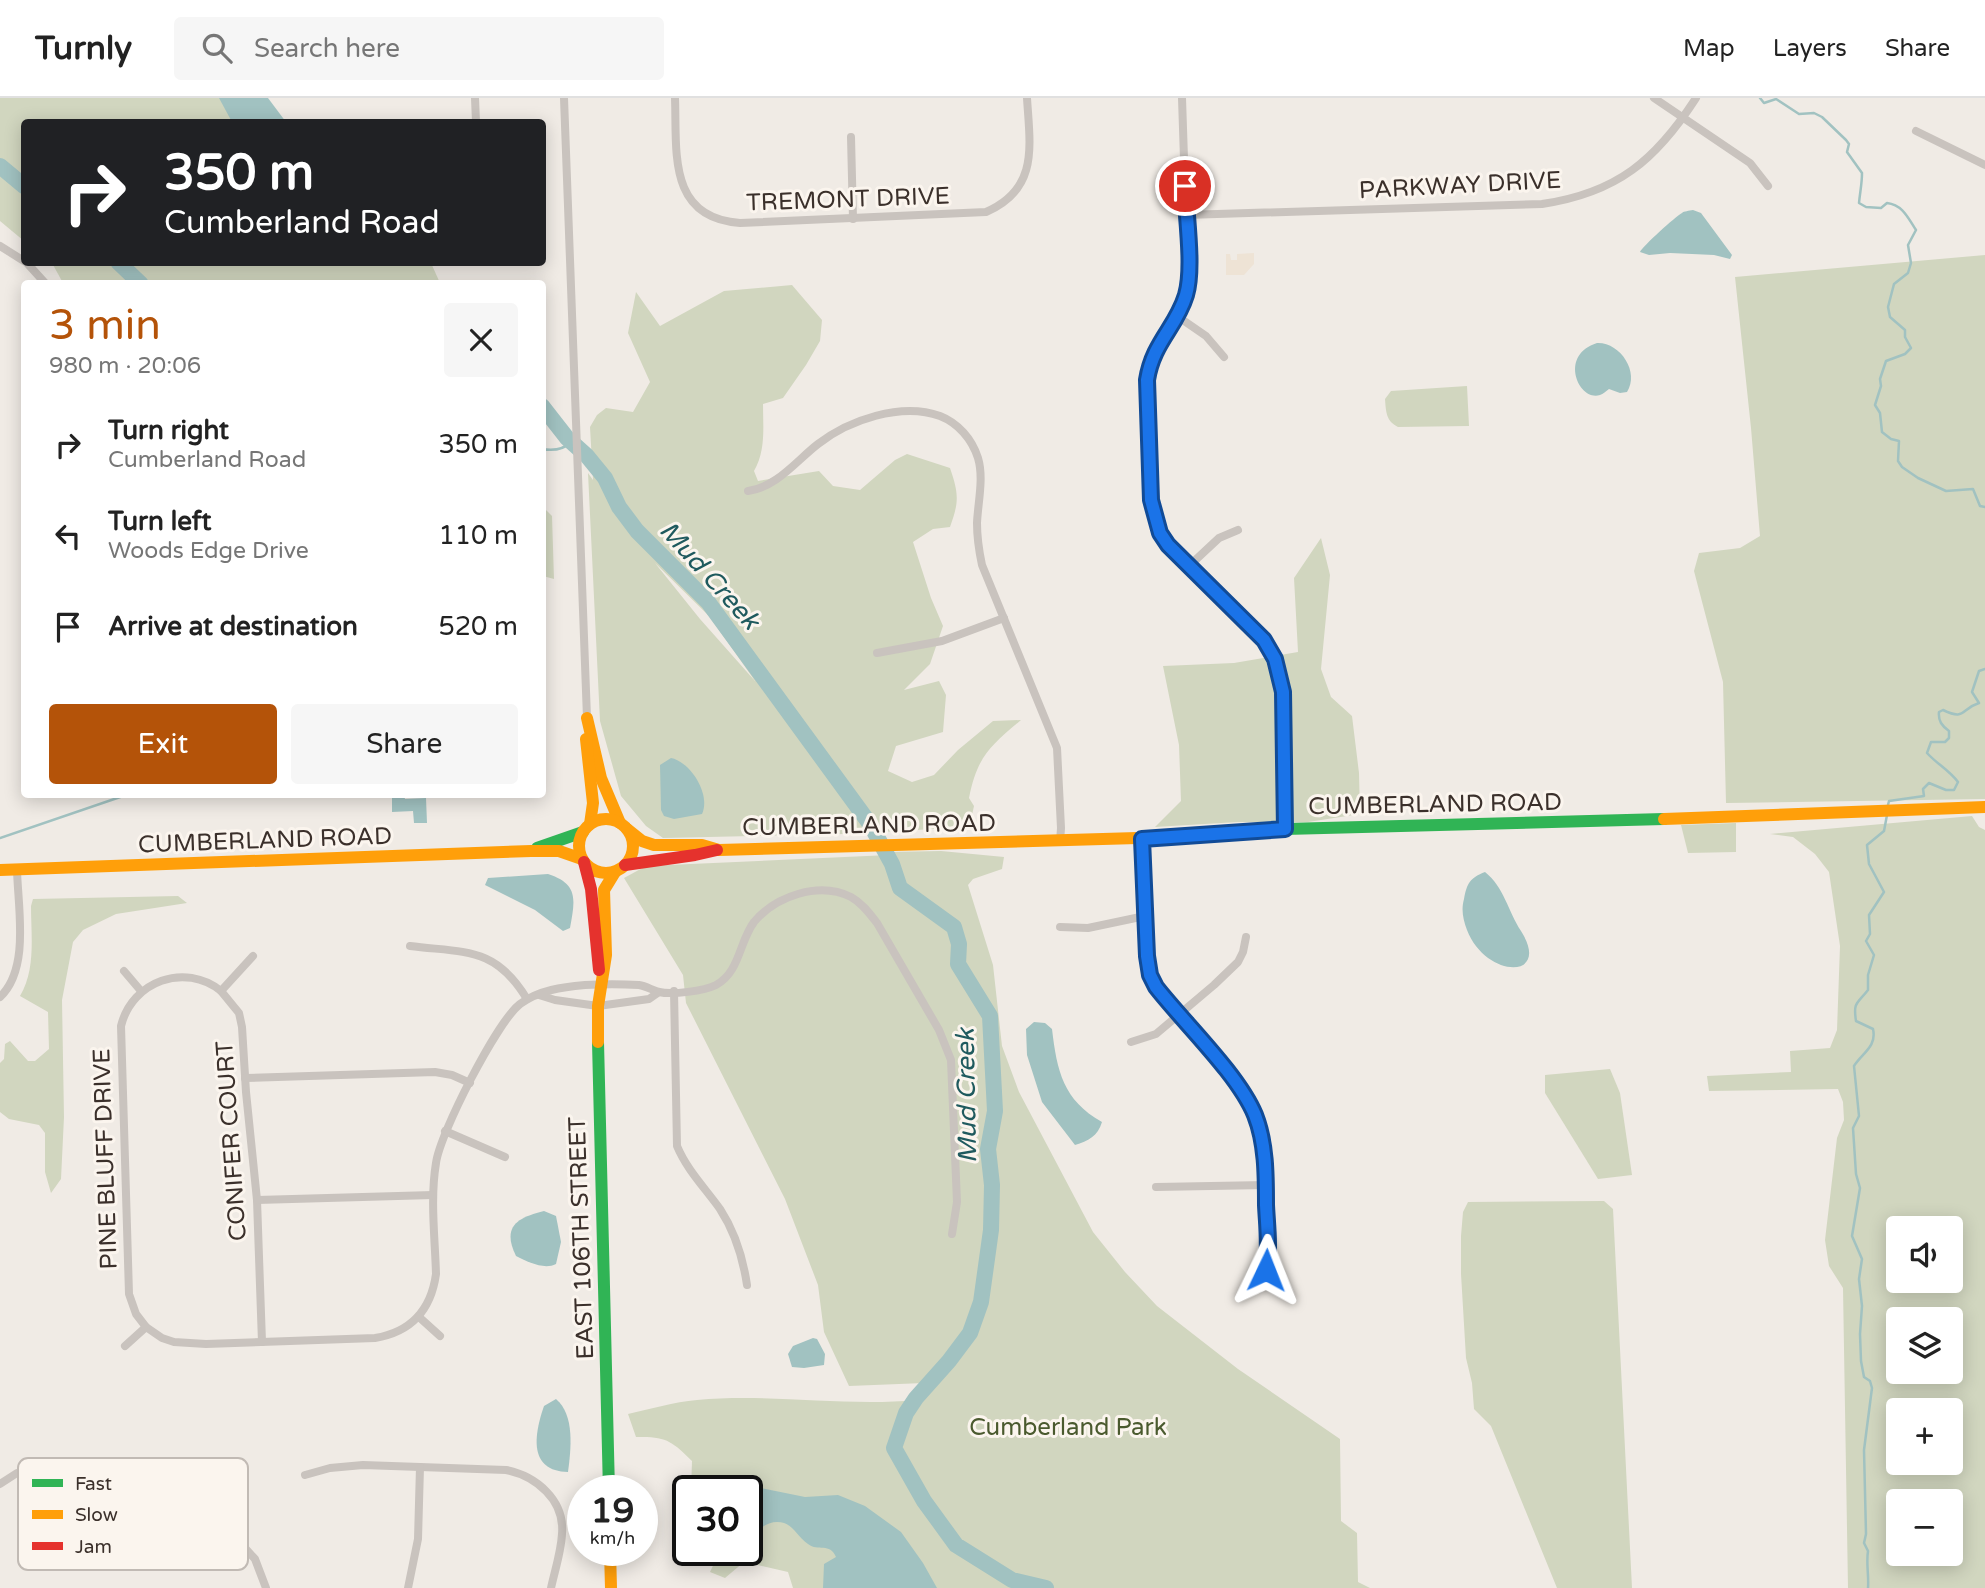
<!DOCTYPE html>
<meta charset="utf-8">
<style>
body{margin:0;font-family:"Varela Round",sans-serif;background:#f6f6f6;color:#222;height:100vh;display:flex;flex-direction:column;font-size:26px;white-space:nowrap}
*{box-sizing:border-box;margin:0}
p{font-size:23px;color:#767676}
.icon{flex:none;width:38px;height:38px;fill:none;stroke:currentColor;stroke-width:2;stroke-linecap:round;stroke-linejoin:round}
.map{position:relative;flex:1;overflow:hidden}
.sheet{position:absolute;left:21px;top:182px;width:525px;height:518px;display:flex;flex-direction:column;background:#fff;border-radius:7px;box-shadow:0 4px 18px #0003}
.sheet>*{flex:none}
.hud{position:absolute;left:21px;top:21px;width:525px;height:147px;border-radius:7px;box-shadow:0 4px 18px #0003;background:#202124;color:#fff;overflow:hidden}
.controls{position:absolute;left:1886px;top:1118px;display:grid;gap:14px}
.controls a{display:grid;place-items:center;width:77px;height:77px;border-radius:7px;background:#fff;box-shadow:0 4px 18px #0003;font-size:35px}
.speed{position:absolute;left:567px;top:1377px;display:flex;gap:14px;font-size:35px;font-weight:700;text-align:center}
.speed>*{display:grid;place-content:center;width:91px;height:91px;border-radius:50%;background:#fff;box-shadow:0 4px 18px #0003;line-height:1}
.speed small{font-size:18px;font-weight:400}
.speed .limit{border:4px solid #111;border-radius:10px;background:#fff;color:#111}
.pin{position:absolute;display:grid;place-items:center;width:60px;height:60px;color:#fff;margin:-30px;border:4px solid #fff;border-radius:50%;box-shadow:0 2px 7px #0007}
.me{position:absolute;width:77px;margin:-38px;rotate:2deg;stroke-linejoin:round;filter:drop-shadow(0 0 5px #0008)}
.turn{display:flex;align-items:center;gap:24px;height:147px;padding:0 28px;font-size:32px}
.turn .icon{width:91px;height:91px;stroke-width:2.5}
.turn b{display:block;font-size:49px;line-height:60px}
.round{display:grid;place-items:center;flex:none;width:74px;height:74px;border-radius:7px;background:#f6f6f6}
.head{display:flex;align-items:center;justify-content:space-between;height:119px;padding:0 28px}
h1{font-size:42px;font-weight:600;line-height:52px;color:#b45309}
.button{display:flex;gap:14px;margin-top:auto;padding:14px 28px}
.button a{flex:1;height:80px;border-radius:7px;background:#b45309;color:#fff;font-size:28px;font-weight:600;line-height:80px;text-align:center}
.button a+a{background:#f6f6f6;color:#222}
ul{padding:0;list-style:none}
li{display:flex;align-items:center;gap:21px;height:91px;padding:0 28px}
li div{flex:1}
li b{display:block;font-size:26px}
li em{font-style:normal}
header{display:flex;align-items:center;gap:42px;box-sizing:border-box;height:98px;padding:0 35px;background:#fff;border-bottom:2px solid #e0e0e0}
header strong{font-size:33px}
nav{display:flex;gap:38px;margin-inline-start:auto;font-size:24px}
.search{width:490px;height:63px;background:#f6f6f6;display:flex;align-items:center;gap:18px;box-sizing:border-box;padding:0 24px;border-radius:7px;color:#767676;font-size:26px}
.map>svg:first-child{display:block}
.green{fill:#d1d6bf;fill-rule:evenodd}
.plaza{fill:#eee3d5}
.water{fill:#a1c2c1}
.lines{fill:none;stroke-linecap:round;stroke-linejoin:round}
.stream{stroke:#a1c2c1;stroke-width:2.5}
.river{stroke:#a1c2c1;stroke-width:16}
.street{stroke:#c9c3be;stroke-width:8}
.fast{stroke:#30b455;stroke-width:12}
.slow{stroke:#ff9f0a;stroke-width:12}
.jam{stroke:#e5322d;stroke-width:12}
.route-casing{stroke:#114b97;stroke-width:18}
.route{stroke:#1a73e8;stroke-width:12}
.labels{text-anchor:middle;stroke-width:6;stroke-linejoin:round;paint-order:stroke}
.street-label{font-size:24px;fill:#3b302b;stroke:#fbf5ee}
.park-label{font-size:24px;fill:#4a5a2e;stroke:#fbf5ee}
.water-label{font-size:26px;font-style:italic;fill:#1f5a5e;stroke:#fbf5ee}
.key{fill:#fbf5ee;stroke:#c1bab4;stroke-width:2}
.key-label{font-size:19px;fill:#3b302b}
</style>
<header>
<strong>Turnly</strong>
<div class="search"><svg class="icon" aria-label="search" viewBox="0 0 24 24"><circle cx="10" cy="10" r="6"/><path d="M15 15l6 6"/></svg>Search here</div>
<nav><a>Map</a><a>Layers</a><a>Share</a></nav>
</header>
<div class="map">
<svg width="1985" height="1490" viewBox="0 0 1985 1490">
<rect width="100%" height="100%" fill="#f0ebe5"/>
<g class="green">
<path d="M0 0H248L261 24H24V143L0 123Z"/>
<path d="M1985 157V701L1726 705 1723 584 1694 473 1699 455 1740 450 1760 438 1751 330 1735 179Z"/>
<path d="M52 165H431L440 185H63Z"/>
<path d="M792 187 822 222 820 243 806 267 783 300 763 306C763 329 766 352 754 373L758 383 819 373 833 388 860 392 895 362 907 356 950 370C959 396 959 404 950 429L933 431 913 444 931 500 943 528 930 566 904 592 939 583 946 597 943 634 896 648 888 673 912 684 934 677 958 652 993 623 1021 622C990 648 977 659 969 700L974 708 970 726 934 731 863 735 859 730 845 736 663 740 646 728 621 698 600 623 588 375 593 382 590 329 597 317 606 310 633 314 650 284 628 235 636 194 660 228 724 193ZM655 465 710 519 755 583 700 521Z"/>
<path d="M1467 288 1469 328 1398 329C1386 323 1386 314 1385 301L1391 293Z"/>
<path d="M543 409 552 418 554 481 543 478Z"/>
<path d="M1321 440 1330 477 1321 571 1331 599 1352 618 1359 675 1360 716 1308 724H1238L1155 729 1181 703 1179 647 1163 568 1234 565 1298 554 1294 480Z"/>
<path d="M1972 718 1979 729 1985 732V1490H1848L1843 1190 1829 1168 1825 1142 1837 1040 1844 1022 1843 1004 1838 991 1709 993 1707 978 1791 974 1790 953 1830 950 1837 932 1840 848 1829 774 1815 756 1793 739 1770 736ZM1899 1130H1951V1183H1899ZM1899 1222H1951V1274H1899ZM1899 1312H1951V1365H1899ZM1899 1404H1951V1456H1899Z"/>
<path d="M1736 725V754L1688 755 1681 727Z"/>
<path d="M941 753 1004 759 1002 771 973 781 968 787 993 867 1002 948 1019 994 1093 1134 1125 1174 1157 1208 1238 1271 1340 1341 1341 1423 1357 1435 1358 1484 1370 1490H793L788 1474 744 1464 725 1480 710 1474 720 1453 747 1452V1393H691L692 1363C672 1343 666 1338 636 1339L628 1316C650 1311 674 1304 697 1302 770 1295 844 1309 917 1302L924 1285 849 1288 824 1234 818 1187 785 1101 686 905 683 877 624 780 646 768 889 757 888 754Z"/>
<path d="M178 798 187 805 116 816 83 832 73 844 62 902 64 1019 61 1081 51 1095 45 1074V1035L39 1027 9 1021 0 1014V965L4 961 5 946 10 943 28 963H35L49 951 48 914 20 898C36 871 31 838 31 808L33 801Z"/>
<path d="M1610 971 1620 995 1632 1077 1598 1081 1545 995V977Z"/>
<path d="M1604 1103 1613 1111 1632 1490H1557L1491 1328 1474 1311 1472 1285 1466 1260 1461 1176V1138L1463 1114 1468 1104Z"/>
</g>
<path class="plaza" d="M1254 155V166L1244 177H1226V156H1230L1231 162H1237V156Z"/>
<g class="water">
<path d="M219 0H268L286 24H232Z"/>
<path d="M1693 112 1701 115 1732 157 1730 161 1714 157 1670 155 1649 157 1640 154C1643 148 1675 119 1682 115 1684 113 1689 113 1693 112Z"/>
<path d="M1597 245C1620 244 1640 274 1627 294L1620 295 1609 291C1606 293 1603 296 1600 297 1579 304 1558 257 1597 245Z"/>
<path d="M671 660C691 664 711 697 702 716L674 721 664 718 661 712 660 667Z"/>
<path d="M392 697H404L405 701 426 700 427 725H414L413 713 392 714Z"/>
<path d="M1485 774C1504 789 1508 813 1521 833 1552 882 1486 881 1467 832 1463 821 1461 812 1464 801 1467 785 1470 780 1485 774Z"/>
<path d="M548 776C579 786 575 802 570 830L563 833 535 812 485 787 488 780Z"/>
<path d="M1034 924 1045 925 1052 931C1057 973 1063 1002 1102 1024 1098 1038 1088 1043 1075 1047L1042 1004 1027 957 1026 931Z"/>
<path d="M544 1113 556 1118 561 1144 556 1166C544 1172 528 1164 516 1158 502 1129 516 1120 544 1113Z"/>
<path d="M813 1240 817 1241 825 1256 824 1267 804 1270 792 1269 788 1256 793 1248Z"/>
<path d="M556 1301C575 1317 571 1351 568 1374 528 1373 534 1337 544 1308Z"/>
<path d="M727 1385 745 1390H761L805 1399 838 1397 865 1408 901 1434 923 1465 937 1490H823L824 1466 836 1459C830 1444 818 1454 808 1446 796 1438 793 1424 777 1424 764 1424 759 1434 747 1438V1393H720L721 1388Z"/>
</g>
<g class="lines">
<g class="stream">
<path d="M1760 0 1764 5 1776 1 1799 16 1814 15 1822 19 1846 42 1849 46 1847 54 1862 75C1862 86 1860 94 1859 105L1866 109 1881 110 1887 105C1903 107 1908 120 1916 132L1908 147 1911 165 1908 175 1894 186 1888 209 1890 219 1905 232V239L1911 250 1905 256 1886 263 1880 281 1881 288 1875 307 1880 315 1882 334 1891 341 1899 343 1898 363 1902 369 1918 380 1946 393 1973 391 1980 408 1985 409"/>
<path d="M542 351C553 353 563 352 571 344"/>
<path d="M1888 707 1889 703 1924 698 1923 691 1929 685 1946 692H1954L1958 684C1949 672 1937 666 1927 655L1931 644H1945L1949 640V633C1942 628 1938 623 1939 614L1943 612C1966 623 1960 611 1979 605L1972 594 1979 573 1985 571"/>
<path d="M0 740 129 696"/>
<path d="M1868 1490C1869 1477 1866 1466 1868 1453L1864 1445 1866 1436 1864 1352 1872 1290 1870 1283 1864 1279 1861 1263 1860 1236 1862 1208 1859 1181 1862 1161 1852 1138 1860 1090 1856 1076 1853 1030 1859 1018 1854 968C1862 955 1877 949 1873 931L1856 923C1853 904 1857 906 1868 892V877L1874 857 1866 843 1870 836 1869 817 1884 794 1869 766 1867 747 1884 733 1887 717"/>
</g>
<g class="river">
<path d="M0 68 24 88"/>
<path d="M118 164 141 186"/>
<path d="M542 308 567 340 587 358 605 380 619 409 637 433 708 504 870 726 892 766 900 790 954 829 959 846 958 866 990 918 995 1013 988 1051 992 1087 991 1132 981 1204 970 1235 949 1263 916 1300 906 1315 894 1350 924 1403 956 1447 1012 1482 1046 1490"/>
</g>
<g class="street">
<path d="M475 0 476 24"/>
<path d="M564 0 587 620"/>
<path d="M675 0C677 53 667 120 740 125L986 114C1039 91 1030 48 1027 0"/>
<path d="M1182 0 1188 182C1183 221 1154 242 1147 282L1151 402 1155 421 1168 447 1264 542 1275 561 1283 594 1285 731"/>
<path d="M1654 0 1750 65 1768 88"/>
<path d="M1916 33 1985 67"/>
<path d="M851 39 853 121"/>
<path d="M1186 117 1542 106C1617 95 1656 62 1696 0"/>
<path d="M0 148 24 163"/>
<path d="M26 164 46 186"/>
<path d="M1177 218 1206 238 1224 259"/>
<path d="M748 393C777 389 796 363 818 346 849 322 901 304 940 318 958 325 972 341 978 360 984 380 978 404 977 425 977 439 979 453 982 467L1057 650 1061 730 1060 744"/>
<path d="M1189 468 1219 440 1238 432"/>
<path d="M877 555 942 543 1004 520"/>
<path d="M1142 741 1147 858C1152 908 1225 959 1250 1006 1267 1038 1266 1077 1266 1112 1267 1139 1271 1166 1259 1191"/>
<path d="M1060 829 1088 830 1145 818"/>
<path d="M410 848C465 855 495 848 527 901"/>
<path d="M253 858 221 893 239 915 242 929 246 994 257 1102 262 1244"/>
<path d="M124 873 141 893"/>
<path d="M221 893C185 864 132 883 121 928L129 1196 136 1216 146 1229 162 1240 174 1244 206 1246 375 1240C411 1234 431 1212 436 1176 435 1140 430 1101 436 1065 440 1035 497 924 520 906 539 892 563 889 585 887 602 886 622 886 639 887 646 888 652 892 659 894 672 897 704 893 716 887 740 874 739 844 754 824 776 798 819 783 851 799 862 805 870 816 877 825L939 932 951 962 957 1104 952 1136"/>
<path d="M674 893 677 1048C687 1072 705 1090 720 1111 735 1134 743 1160 747 1187"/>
<path d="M539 897 555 902 598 908 649 901 659 894"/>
<path d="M0 899C30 871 18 810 17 772"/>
<path d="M1131 944 1156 936 1214 887 1238 864 1243 854 1246 839"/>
<path d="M245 980 435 974 452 977 470 985"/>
<path d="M445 1033 505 1059"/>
<path d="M1156 1089 1266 1087"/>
<path d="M257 1102 433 1097"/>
<path d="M419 1219 440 1238"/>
<path d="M125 1248 146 1229"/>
<path d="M305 1377 330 1370 363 1367 506 1372C536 1378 565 1402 562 1436 561 1454 555 1472 551 1490"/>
<path d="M0 1386 17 1375 36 1370 124 1367 148 1373 235 1439 255 1461 266 1490"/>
<path d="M408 1490 418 1441 420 1369"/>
</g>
<g class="fast">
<path d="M1172 739 1285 731 1664 721"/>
<path d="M537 750 583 734"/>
<path d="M598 944 609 1393"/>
</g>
<g class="slow">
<path d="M587 620 601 680 620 725"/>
<path d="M586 641 593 705 590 726"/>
<path d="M1664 721 1985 709"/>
<circle cx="606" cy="748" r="27"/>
<path d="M627 731 642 743 654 747H702L719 752 1172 739"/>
<path d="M0 772 531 753H559L582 761"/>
<path d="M598 944V908L606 857 604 792 615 774"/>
<path d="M610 1452 611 1490"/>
</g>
<g class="jam">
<path d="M584 764 591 791 599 872"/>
<path d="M625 767 695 757 717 752"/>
</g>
</g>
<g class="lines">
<defs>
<path id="route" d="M1185 88C1186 118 1194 170 1186 197 1176 230 1153 244 1147 282L1151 402 1160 435 1168 447 1264 542 1275 561 1283 594 1285 731 1142 741 1147 858 1150 877 1156 889C1184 925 1238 976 1255 1017 1266 1045 1266 1077 1266 1107 1267 1128 1270 1151 1266 1172"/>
</defs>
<use href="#route" class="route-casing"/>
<use href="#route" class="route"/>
</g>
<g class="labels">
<g class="street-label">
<text transform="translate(1460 87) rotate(-3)" y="8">PARKWAY DRIVE</text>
<text transform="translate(848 101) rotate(-2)" y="8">TREMONT DRIVE</text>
<text transform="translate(1435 706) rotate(-1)" y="8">CUMBERLAND ROAD</text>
<text transform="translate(869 727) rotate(-1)" y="8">CUMBERLAND ROAD</text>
<text transform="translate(265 742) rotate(-2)" y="8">CUMBERLAND ROAD</text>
<text transform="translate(231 1043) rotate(-94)" y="8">CONIFER COURT</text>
<text transform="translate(105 1061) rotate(-92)" y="8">PINE BLUFF DRIVE</text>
<text transform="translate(581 1140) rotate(-92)" y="8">EAST 106TH STREET</text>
</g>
<g class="park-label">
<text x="1068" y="1337">Cumberland Park</text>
</g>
<g class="water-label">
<text transform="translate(710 477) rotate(48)" y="9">Mud Creek</text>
<text transform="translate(966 998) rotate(-91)" y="9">Mud Creek</text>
</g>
</g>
<rect x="18" y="1360" width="230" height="112" rx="10" class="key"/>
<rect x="32" y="1381" width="31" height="8" fill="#30b455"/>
<rect x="32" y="1412" width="31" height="9" fill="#ff9f0a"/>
<rect x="32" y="1444" width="31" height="8" fill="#e5322d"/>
<g class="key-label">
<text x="75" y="1392">Fast</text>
<text x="75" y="1423">Slow</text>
<text x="75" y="1455">Jam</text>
</g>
</svg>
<div class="controls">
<a><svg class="icon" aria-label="sound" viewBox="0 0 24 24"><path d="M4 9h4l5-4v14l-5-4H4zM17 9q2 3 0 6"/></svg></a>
<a><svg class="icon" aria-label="layers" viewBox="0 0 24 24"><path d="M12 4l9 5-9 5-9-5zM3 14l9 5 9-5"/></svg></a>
<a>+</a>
<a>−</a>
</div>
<div class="speed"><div>19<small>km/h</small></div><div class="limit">30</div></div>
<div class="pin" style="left:1185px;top:88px;background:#d93025"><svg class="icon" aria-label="arrive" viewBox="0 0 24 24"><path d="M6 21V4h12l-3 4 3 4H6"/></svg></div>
<svg class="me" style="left:1266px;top:1172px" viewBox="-20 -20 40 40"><path d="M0-17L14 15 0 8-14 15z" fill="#1a73e8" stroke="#fff" stroke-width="4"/></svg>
<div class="hud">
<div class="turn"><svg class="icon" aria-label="right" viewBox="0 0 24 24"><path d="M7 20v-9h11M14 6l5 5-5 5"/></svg><div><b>350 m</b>Cumberland Road</div></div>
</div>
<section class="sheet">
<div class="head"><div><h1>3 min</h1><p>980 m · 20:06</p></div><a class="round"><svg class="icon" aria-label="close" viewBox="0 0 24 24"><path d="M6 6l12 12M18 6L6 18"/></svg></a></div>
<ul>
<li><svg class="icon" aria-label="right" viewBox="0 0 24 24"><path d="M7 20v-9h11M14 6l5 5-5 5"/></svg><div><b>Turn right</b><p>Cumberland Road</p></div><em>350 m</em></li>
<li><svg class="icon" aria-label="left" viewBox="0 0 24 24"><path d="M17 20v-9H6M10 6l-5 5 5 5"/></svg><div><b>Turn left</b><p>Woods Edge Drive</p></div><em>110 m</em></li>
<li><svg class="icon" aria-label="arrive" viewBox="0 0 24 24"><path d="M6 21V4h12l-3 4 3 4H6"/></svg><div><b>Arrive at destination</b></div><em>520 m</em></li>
</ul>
<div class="button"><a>Exit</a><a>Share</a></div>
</section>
</div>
